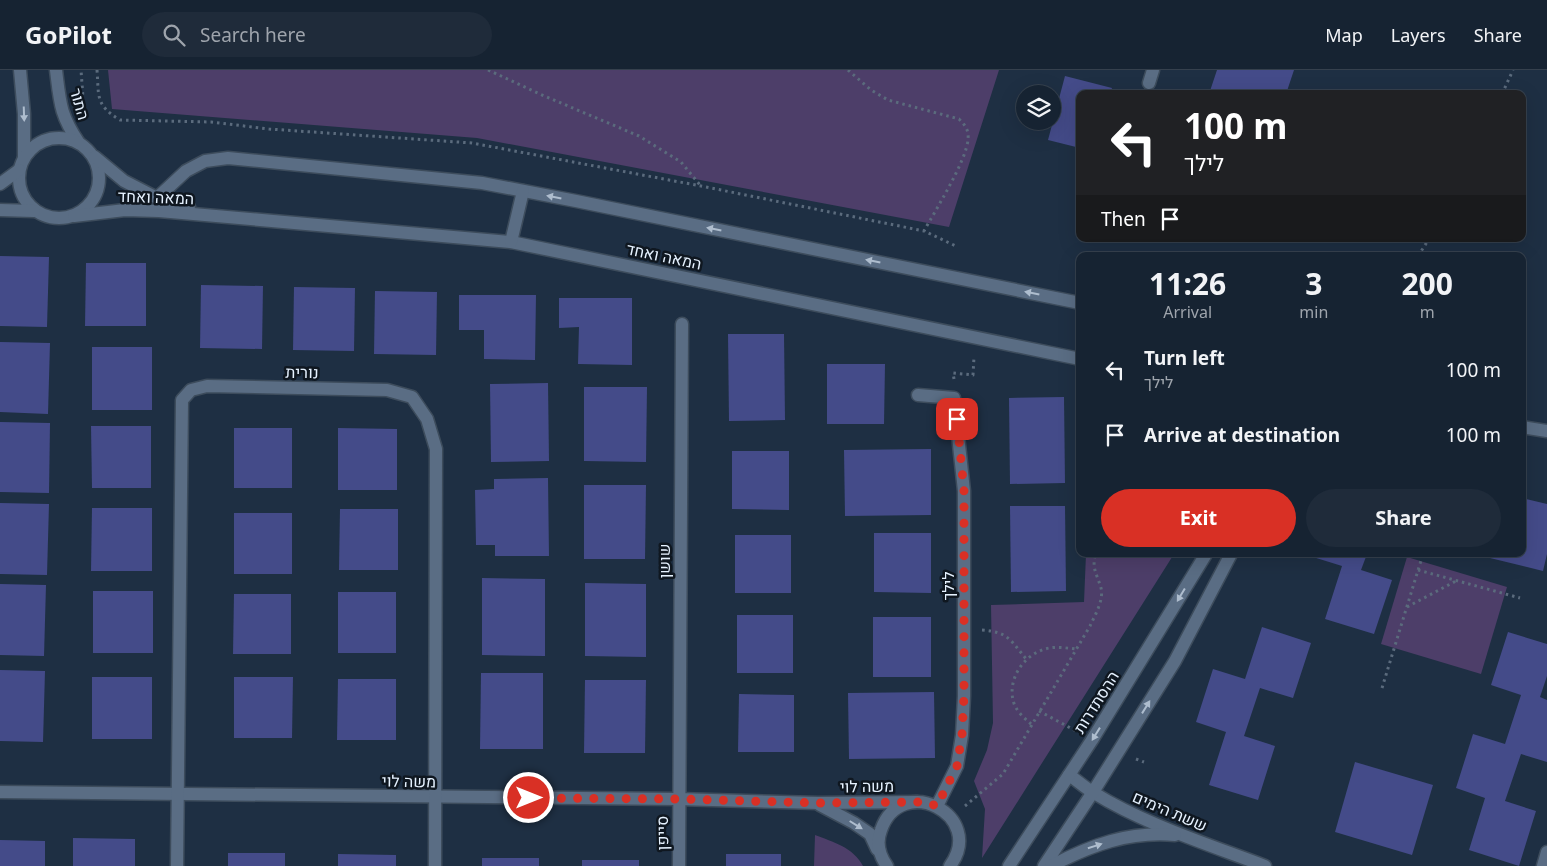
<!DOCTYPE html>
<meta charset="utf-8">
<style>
body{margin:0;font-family:"Noto Sans",Heebo,sans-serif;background:#1f2b3a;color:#f1f3f6;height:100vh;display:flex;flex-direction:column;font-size:19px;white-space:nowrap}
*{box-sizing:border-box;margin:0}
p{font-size:16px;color:#9ea4ac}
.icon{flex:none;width:28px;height:28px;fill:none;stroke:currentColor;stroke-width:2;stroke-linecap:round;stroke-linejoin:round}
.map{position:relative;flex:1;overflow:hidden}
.panel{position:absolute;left:1076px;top:182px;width:450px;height:305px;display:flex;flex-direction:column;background:#162332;border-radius:10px;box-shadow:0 5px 20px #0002,0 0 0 1px #35404d}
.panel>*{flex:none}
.hud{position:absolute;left:1076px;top:20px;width:450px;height:152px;border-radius:10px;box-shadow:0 5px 20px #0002,0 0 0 1px #35404d;background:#202124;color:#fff;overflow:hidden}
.fabs{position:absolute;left:1016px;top:15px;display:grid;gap:10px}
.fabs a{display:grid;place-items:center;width:45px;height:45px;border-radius:50%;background:#162332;box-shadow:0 5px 20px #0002,0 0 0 1px #35404d;font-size:25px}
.pin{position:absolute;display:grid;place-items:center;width:42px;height:42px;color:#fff;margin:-21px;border-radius:10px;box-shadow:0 2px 8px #0006}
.me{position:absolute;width:55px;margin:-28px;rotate:90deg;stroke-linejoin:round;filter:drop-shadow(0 0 4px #0008)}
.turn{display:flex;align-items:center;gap:18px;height:105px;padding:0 25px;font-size:22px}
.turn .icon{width:65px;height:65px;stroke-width:2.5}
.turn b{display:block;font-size:35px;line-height:42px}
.then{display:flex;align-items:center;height:48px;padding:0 25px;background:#0003;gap:10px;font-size:19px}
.eta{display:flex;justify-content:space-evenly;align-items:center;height:85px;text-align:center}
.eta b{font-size:30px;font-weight:700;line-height:35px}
.button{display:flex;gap:10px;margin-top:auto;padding:10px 25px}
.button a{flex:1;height:58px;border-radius:30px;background:#d93025;color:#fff;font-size:20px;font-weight:700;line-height:58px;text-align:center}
.button a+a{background:#1f2b3a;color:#f1f3f6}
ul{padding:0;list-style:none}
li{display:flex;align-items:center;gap:15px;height:65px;padding:0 25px}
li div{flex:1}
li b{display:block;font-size:19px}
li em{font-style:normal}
header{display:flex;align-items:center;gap:30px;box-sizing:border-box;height:70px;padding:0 25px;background:#162332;border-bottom:1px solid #35404d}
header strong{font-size:24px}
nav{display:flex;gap:28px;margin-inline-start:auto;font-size:18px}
.search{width:350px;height:45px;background:#1f2b3a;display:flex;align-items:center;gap:12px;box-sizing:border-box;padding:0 18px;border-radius:28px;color:#9ea4ac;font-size:19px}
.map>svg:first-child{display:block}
.green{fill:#4d3e69}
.building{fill:#444b89}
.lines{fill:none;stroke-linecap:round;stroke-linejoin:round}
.minor-casing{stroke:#3d4c5c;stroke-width:15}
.path{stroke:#5b6b7d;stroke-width:3;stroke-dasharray:2.5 4;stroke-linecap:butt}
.minor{stroke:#5a6d84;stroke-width:12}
.oneway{fill:#aebdce}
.route{stroke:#d93025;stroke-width:9;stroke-dasharray:0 16.2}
.labels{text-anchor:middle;stroke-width:5;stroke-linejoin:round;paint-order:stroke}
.street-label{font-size:16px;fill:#e6f2ff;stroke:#0f1720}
</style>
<header>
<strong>GoPilot</strong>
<div class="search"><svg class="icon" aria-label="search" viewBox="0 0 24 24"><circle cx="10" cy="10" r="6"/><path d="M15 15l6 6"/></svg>Search here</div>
<nav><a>Map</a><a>Layers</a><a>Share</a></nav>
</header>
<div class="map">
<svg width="1547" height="796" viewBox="0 0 1547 796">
<rect width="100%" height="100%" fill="#1e2f43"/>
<g class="green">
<path d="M108 0H999L949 157 477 68 112 39Z"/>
<path d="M1086 484H1174L982 788 985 739 974 711 987 680 993 653 991 535 1084 532Z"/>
<path d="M1407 487 1507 517 1481 604 1381 574Z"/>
<path d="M815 765C833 772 853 777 863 796H814Z"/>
</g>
<g class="building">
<path d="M1217 0H1294L1286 24H1209Z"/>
<path d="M1065 6 1112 18 1110 24H1080V78L1048 70Z"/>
<path d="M0 186 49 187 47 257 0 256Z"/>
<path d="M86 193H146V256H85Z"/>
<path d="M201 215 263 216 262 279 200 278Z"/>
<path d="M294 217 355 218 354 281 293 280Z"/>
<path d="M375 221 437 222 436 285 374 284Z"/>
<path d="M459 225H536L535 290 484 289V260H459Z"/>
<path d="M559 228H632V295L578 294 579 257 559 258Z"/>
<path d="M728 264H784L785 350 729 351Z"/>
<path d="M0 272 50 273 48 344 0 342Z"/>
<rect x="92" y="277" width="60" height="63"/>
<path d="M827 294H885L884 354H827Z"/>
<path d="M548 313 549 391 491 392 490 314Z"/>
<path d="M584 317H647L646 392 584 391Z"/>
<path d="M1064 327 1065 413 1010 414 1009 328Z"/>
<path d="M0 352 50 353 49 423 0 422Z"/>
<path d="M91 356H151V418H92Z"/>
<rect x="234" y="358" width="58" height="60"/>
<path d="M338 358 397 359V420H338Z"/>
<path d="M931 379V445L845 446 844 380Z"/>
<path d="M732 381H789V440L732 439Z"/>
<path d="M548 408 549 486H495V475H476L475 420 494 419V409Z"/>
<path d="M584 415H646L645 489H584Z"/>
<path d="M1522 428 1547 434V484L1543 501 1490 488 1491 484H1522Z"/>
<path d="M0 433 49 434 47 505 0 504Z"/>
<path d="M1010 436H1065L1066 521 1011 522Z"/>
<path d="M92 438H152V501H91Z"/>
<path d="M340 439H398V500H339Z"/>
<rect x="234" y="443" width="58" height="61"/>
<path d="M874 463H931V523L874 522Z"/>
<rect x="735" y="465" width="56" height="58"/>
<path d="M1313 484H1367L1361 500 1392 510 1374 564 1325 549 1342 496 1313 487Z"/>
<path d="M482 508 545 509V586L482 585Z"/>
<path d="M585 513 646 514V587L585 586Z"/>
<path d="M0 514 46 515 44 586 0 585Z"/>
<rect x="93" y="521" width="60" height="62"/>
<rect x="338" y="522" width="58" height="61"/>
<path d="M234 524H291V584H233Z"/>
<rect x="737" y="545" width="56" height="58"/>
<rect x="873" y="547" width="58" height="60"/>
<path d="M1262 557 1311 573 1293 628 1260 618 1244 666 1275 676 1258 730 1209 715 1226 662 1196 652 1213 599 1245 609Z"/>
<path d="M1508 562 1547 574V606L1540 627 1547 630V692L1521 684 1505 731 1536 741 1519 796 1469 780 1485 728 1456 718 1473 664 1505 674 1521 625 1491 615Z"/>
<path d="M0 600 45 601 43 672 0 671Z"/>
<path d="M481 603H543V679H480Z"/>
<rect x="92" y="607" width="60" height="62"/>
<path d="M234 607H293L292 668H234Z"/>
<path d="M338 609H396V670H337Z"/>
<path d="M585 610H646L645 683H584Z"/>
<path d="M934 622 935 688 849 689 848 623Z"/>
<path d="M739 624 794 625V682H738Z"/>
<path d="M1355 692 1433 715 1412 785 1335 762Z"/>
<path d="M73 768 135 769V796H73Z"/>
<path d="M0 770 45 771V796H0Z"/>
<rect x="228" y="783" width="57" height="13"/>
<path d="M338 784 396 785V796H338Z"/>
<rect x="726" y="784" width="55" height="12"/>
<rect x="482" y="788" width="57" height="8"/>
<rect x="582" y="790" width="57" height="6"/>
</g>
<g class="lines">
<defs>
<g id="minor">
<path d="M20 0 24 44V87"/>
<path d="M56 0C60 33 60 45 79 73"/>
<path d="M1149 13 1153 0"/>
<circle cx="59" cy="108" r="40"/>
<path d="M95 87 124 111 157 128 189 137"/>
<path d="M0 114 19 100"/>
<path d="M157 128 186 101 205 91 228 88 482 113 576 131 1080 233"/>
<path d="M0 140 34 141"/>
<path d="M74 146 125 140 159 141 511 172 1080 289"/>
<path d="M511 172 523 121"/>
<path d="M918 325 954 328 964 421V626L962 665 957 696 937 736"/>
<path d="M1522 357 1547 361"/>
<path d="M1069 705C1078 711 1085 718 1094 723 1144 754 1210 775 1265 796"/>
<path d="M0 722 678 729 818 733 917 732"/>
<path d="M820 735 854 753 870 764 877 779"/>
<path d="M177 796 182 330 191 320 207 316 387 320 412 327 427 349 436 379 435 796"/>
<path d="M679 796 682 254"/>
<path d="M887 796C879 785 876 773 881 760 901 702 987 745 950 796"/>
<path d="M1009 796 1092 670 1206 484"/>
<path d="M1044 796 1093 722 1175 591 1231 484"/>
<path d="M1051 796C1091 775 1129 761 1175 765"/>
<path d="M1543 796 1547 782"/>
</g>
</defs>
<use href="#minor" class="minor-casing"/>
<g class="path">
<path d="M97 0C99 26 95 35 120 50L211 52 269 59 472 73 701 116 924 161 958 177"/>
<path d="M488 0 542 25 639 66 681 92 700 115"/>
<path d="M848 0 871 20 888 30 959 49C965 55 969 60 968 69 967 90 935 141 924 161"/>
<path d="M1502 24 1513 0"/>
<path d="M80 29 83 28 81 0"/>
<path d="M1418 186 1429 169"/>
<path d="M954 309 953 303 973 305 974 287"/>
<path d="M1418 500 1520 528"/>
<path d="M1407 537 1456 511"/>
<path d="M982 560C1009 562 1011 571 1027 590"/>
<path d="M1382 618 1423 484"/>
<path d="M1039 641 1076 661"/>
<path d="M1031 654C1024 648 1015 640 1013 630 1008 608 1024 585 1045 579 1055 576 1066 578 1076 579"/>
<path d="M1136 689 1144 692"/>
<path d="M965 736 1003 704 1090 556C1095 545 1104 530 1101 518 1097 504 1092 500 1095 484"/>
</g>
<use href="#minor" class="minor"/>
</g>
<defs><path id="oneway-solid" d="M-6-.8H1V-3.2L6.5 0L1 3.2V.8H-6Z" transform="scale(1.25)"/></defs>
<g class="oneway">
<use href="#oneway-solid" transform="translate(24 44) rotate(88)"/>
<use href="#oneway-solid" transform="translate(554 127) rotate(-169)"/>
<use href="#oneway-solid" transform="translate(714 159) rotate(-169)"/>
<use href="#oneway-solid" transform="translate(873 191) rotate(-169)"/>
<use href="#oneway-solid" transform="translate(1032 223) rotate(-169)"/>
<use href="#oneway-solid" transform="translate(1181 525) rotate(121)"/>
<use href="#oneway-solid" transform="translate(1146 637) rotate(-58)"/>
<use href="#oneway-solid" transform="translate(1096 664) rotate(122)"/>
<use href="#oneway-solid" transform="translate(856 755) rotate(32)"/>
<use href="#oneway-solid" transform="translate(1095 776) rotate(-18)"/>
</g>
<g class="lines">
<path class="route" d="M529 728 678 729 818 733 924 732 937 736 957 696 962 665 964 626V421L957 349"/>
</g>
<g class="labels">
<g class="street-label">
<text transform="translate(80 34) rotate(74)" y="6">התור</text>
<text transform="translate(156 127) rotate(2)" y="6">המאה ואחד</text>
<text transform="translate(664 186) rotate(12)" y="6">המאה ואחד</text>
<text transform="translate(302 302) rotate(1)" y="6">נורית</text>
<text transform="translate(664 491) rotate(-90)" y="6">שושן</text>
<text transform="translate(948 516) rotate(-90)" y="6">לילך</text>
<text transform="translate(1096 632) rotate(-58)" y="6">ההסתדרות</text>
<text transform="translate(409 711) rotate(1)" y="6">משה לוי</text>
<text transform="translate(867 716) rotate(-1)" y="6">משה לוי</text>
<text transform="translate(1170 741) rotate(23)" y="6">ששת הימים</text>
<text transform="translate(662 763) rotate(-91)" y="6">סייפן</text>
</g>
</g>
</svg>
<div class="fabs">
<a><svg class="icon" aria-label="layers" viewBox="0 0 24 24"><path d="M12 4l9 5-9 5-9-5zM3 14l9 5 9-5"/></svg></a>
</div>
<div class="pin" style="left:957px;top:349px;background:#d93025"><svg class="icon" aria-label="arrive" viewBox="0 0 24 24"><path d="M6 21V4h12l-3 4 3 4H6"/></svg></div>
<svg class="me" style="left:529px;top:728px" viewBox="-20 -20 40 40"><circle r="17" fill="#d93025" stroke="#fff" stroke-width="3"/><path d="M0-11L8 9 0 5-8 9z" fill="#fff"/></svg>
<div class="hud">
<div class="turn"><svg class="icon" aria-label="left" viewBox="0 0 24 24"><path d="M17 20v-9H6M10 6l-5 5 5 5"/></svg><div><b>100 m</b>לילך</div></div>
<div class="then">Then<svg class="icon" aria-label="arrive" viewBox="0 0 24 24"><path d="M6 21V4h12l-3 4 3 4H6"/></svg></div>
</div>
<section class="panel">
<div class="eta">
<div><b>11:26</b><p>Arrival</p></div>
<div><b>3</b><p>min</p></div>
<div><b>200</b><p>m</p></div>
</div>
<ul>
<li><svg class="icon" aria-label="left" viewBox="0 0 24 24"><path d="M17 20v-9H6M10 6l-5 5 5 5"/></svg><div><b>Turn left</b><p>לילך</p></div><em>100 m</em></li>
<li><svg class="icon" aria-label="arrive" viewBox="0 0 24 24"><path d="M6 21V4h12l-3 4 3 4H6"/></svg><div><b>Arrive at destination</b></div><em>100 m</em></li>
</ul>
<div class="button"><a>Exit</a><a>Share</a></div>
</section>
</div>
